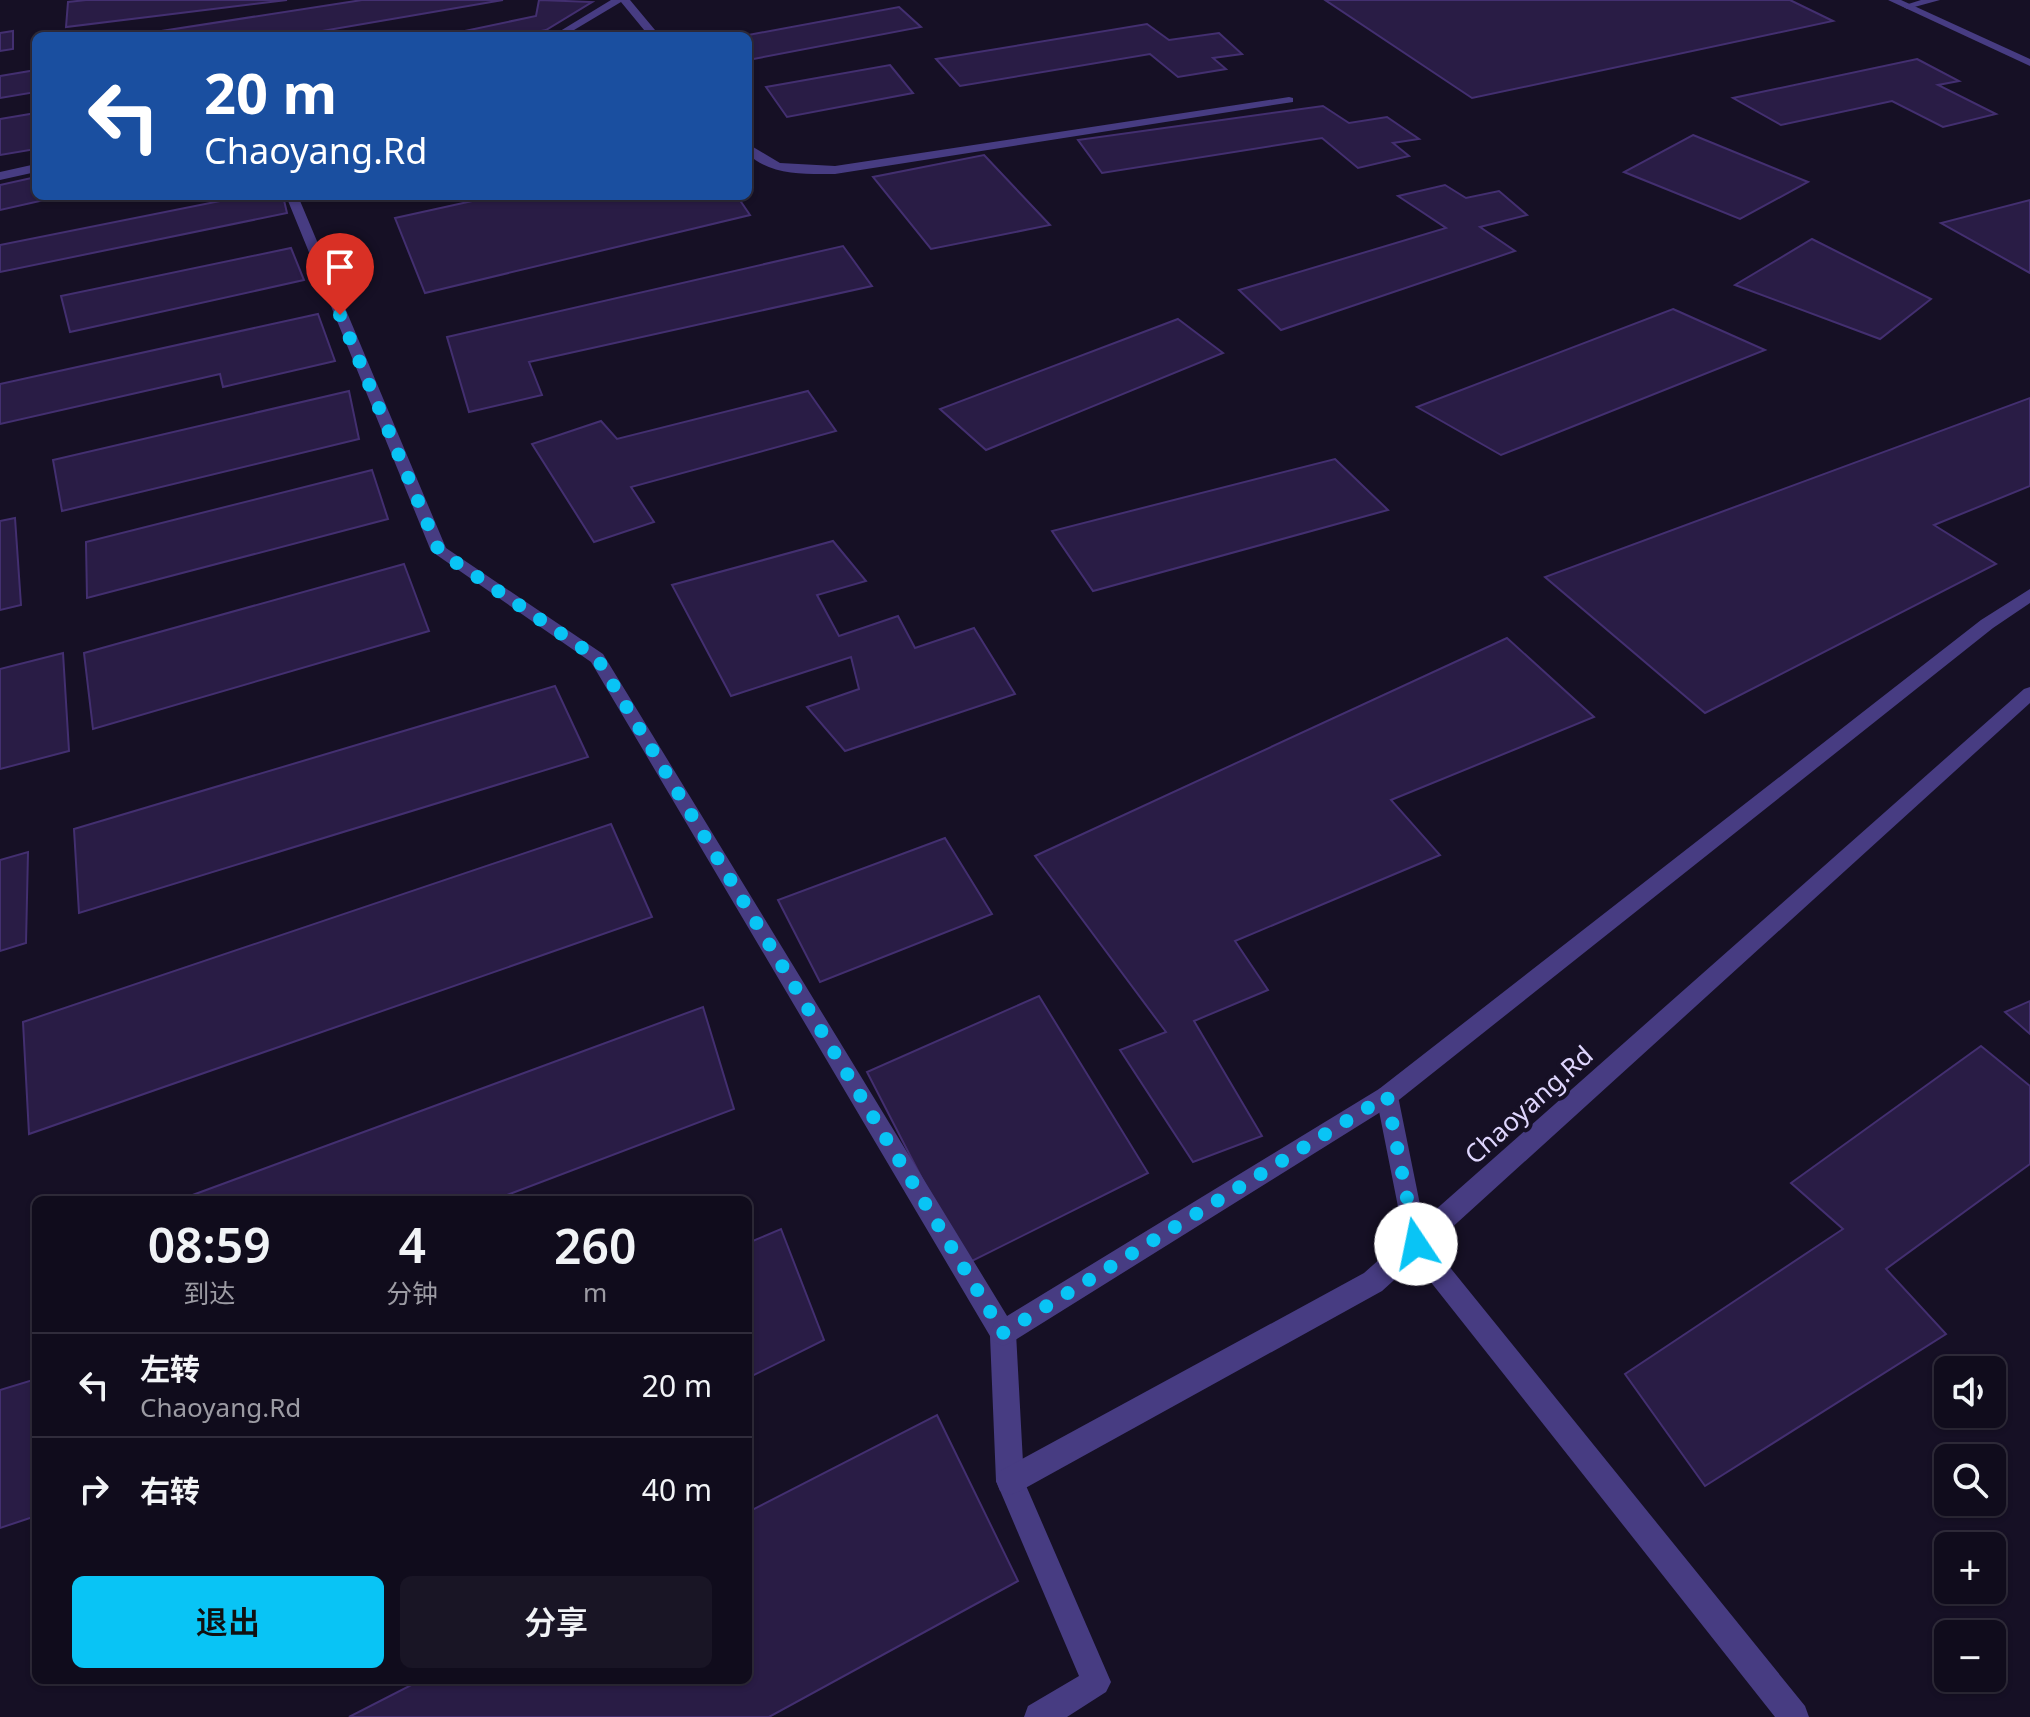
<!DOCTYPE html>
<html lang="zh">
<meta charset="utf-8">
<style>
body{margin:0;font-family:"Noto Sans","Noto Sans SC",sans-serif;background:#191525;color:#f1f3f6;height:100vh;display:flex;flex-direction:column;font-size:30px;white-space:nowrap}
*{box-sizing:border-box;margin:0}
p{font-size:26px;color:#9c9ba3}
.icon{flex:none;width:44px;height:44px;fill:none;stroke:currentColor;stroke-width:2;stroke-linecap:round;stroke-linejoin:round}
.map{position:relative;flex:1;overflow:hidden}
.drawer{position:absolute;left:32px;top:1196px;width:720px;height:488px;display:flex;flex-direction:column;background:#100c1c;border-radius:12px;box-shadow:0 2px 6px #0004,0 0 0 2px #302c3b}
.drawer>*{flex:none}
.hud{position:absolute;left:32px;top:32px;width:720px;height:168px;border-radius:12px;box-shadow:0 2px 6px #0004,0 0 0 2px #302c3b;background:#1a4fa0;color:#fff;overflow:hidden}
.buttons{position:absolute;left:1934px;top:1356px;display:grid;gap:16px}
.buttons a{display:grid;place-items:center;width:72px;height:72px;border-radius:12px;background:#100c1c;box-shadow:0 2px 6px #0004,0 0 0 2px #302c3b;font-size:40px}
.pin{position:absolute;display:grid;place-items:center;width:68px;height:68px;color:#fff;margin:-82px -34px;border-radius:50% 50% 50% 0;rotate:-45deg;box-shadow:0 0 8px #0007}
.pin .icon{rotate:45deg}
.me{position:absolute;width:88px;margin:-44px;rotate:349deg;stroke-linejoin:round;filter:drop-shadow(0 0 6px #0008)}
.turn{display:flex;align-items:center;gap:28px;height:168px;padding:0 40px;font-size:36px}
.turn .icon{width:104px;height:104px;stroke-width:2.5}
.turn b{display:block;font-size:56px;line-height:68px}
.eta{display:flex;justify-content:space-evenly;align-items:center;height:136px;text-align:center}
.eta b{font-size:48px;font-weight:600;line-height:56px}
.action{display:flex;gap:16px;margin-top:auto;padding:16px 40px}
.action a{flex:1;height:92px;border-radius:12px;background:#09c4f5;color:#111;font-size:32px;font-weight:600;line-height:92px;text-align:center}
.action a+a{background:#191525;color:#f1f3f6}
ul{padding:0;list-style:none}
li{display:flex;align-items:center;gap:24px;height:104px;padding:0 40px;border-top:2px solid #302c3b}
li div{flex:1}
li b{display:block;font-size:30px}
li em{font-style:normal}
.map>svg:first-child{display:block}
.building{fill:#291c45;stroke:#432f70;stroke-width:2}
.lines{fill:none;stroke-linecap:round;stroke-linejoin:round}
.minor{fill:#473c82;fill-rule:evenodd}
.tertiary{fill:#473c82;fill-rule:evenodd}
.route{stroke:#09c4f5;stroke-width:14;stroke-dasharray:0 25.2}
.labels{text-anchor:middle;stroke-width:8;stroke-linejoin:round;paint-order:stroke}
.street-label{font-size:26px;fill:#ded5fd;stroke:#161025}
</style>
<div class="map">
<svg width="2030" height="1717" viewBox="0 0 2030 1717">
<rect width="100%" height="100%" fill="#161025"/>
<g class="building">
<path d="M86 0H287L66 27 68 2Z"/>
<path d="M362 0H503L293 36H129Z"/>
<path d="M539 0 592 2 546 30 517 36H441L536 16Z"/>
<path d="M1325 0H1790L1833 21 1472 98Z"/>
<path d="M899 7 921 27 748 60V36H743Z"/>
<path d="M1147 24 1169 40 1219 33 1242 54 1213 58 1226 69 1178 77 1150 54 960 86 936 59Z"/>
<path d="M13 31V49L0 51V33Z"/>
<path d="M1917 59 1959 81 1938 85 1996 114 1943 127 1892 101 1781 125 1733 98Z"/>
<path d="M890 65 913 93 787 117 766 87Z"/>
<path d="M36 70V92L0 98V76Z"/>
<path d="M1323 106 1349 123 1387 117 1419 139 1393 143 1409 156 1358 168 1322 138 1102 173 1078 140Z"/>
<path d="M36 113V149L0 155V119Z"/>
<path d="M1693 135 1808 182 1740 219 1624 172Z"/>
<path d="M984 155 1050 225 931 249 873 177Z"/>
<path d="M36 177V196H62L0 210V185Z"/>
<path d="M1445 185 1466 198 1499 191 1527 215 1480 227 1515 251 1281 330 1239 290 1446 228 1398 196Z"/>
<path d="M245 196H283L287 213 0 272V245Z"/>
<path d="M495 196H737L750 215 425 293 395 218Z"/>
<path d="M2030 200V273L1941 223Z"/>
<path d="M1812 239 1931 299 1880 339 1735 285Z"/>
<path d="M843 246 872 286 529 362 542 395 469 412 447 337Z"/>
<path d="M291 248 304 280 70 332 61 296Z"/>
<path d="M1673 309 1765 350 1501 455 1417 407Z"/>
<path d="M318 314 335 361 223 387 220 374 0 424V384Z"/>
<path d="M1178 319 1223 353 986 450 940 409Z"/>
<path d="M349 391 359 439 62 511 53 460Z"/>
<path d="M808 391 836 431 631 487 654 522 594 542 532 444 601 421 617 439Z"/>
<path d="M2030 398V486L1934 525 1996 564 1705 713 1545 577Z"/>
<path d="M1335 459 1388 510 1093 591 1052 531Z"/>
<path d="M372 470 388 519 87 598 86 542Z"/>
<path d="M15 518 21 605 0 610V521Z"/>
<path d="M833 541 866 581 817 595 839 636 898 616 915 648 974 628 1015 694 845 751 807 707 859 689 851 657 731 696 672 585Z"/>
<path d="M404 564 429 631 93 729 84 653Z"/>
<path d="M1507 638 1594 717 1391 800 1440 855 1235 941 1268 990 1194 1021 1262 1136 1193 1162 1120 1050 1166 1032 1035 856Z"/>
<path d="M63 653 69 751 0 769V669Z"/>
<path d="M555 686 588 757 79 913 74 829Z"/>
<path d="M611 824 652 917 29 1134 23 1022Z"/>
<path d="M945 838 992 914 820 982 778 900Z"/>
<path d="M28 852 26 943 0 951V860Z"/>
<path d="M1039 996 1148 1173 966 1264 867 1072Z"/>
<path d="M2030 1001V1034L2005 1012Z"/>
<path d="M703 1007 734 1109 494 1200H179Z"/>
<path d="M1981 1046 2030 1086V1164L1886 1269 1946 1334 1705 1486 1625 1374 1843 1229 1791 1183Z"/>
<path d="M781 1229 824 1340 748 1378V1243Z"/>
<path d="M36 1379V1516L0 1528V1390Z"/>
<path d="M937 1415 1018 1581 769 1717H349L421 1680H748V1512Z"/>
</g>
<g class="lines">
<g class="minor">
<path d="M611 0H630L660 36H649L621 2 564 36H552Z"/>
<path d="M1921 0H1940L1907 9 1902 6Z"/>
<path d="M1289 97 1293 98V102L835 174C806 174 771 176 748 154V144L780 163 835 166Z"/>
<path d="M36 164V172L0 180V172Z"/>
<path d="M286 196H298L446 548 603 654 1012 1324 1016 1333 1024 1481 1111 1682 1106 1692 1067 1717H1024L1028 1706 1079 1676 996 1481 990 1336 591 662 431 551Z"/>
<path d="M1387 1086 1395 1089 1398 1096 1427 1239 1805 1706 1809 1717H1775L1407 1252 1376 1096 1379 1089Z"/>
</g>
<g class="tertiary">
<path d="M1888 0H1901L2030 59V66Z"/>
<path d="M2030 589V603L1993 628 1395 1103 1012 1342 1003 1346 994 1342 990 1333 994 1324 1379 1089 1981 620Z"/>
<path d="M2030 687V703L1382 1291 1020 1491 1010 1495 1000 1491 996 1481 1000 1471 1364 1273 2024 689Z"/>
</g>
</g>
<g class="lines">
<path class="route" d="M340 315 439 551 597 658 1003 1333 1387 1096 1416 1244"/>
</g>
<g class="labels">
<g class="street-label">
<text transform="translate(1529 1105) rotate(-42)" y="9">Chaoyang.Rd</text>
</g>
</g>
</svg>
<div class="buttons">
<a><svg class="icon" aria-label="sound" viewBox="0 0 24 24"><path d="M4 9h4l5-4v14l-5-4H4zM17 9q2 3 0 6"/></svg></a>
<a><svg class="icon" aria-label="search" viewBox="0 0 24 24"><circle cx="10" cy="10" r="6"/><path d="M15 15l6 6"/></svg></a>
<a>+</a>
<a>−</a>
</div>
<div class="pin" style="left:340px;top:315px;background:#d93025"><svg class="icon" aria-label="arrive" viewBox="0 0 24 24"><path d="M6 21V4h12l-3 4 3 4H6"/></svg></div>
<svg class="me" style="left:1416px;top:1244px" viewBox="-20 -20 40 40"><circle r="19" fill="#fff"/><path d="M0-13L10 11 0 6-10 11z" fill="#09c4f5"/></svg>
<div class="hud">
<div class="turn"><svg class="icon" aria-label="left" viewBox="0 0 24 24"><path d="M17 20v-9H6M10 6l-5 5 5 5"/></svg><div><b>20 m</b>Chaoyang.Rd</div></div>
</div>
<section class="drawer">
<div class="eta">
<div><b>08:59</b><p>到达</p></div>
<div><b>4</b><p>分钟</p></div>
<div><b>260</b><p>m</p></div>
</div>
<ul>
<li><svg class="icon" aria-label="left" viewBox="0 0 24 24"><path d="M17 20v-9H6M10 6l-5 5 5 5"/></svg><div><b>左转</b><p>Chaoyang.Rd</p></div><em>20 m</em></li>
<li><svg class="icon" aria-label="right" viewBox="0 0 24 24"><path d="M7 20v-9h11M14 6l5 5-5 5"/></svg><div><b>右转</b></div><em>40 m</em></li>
</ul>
<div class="action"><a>退出</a><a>分享</a></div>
</section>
</div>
